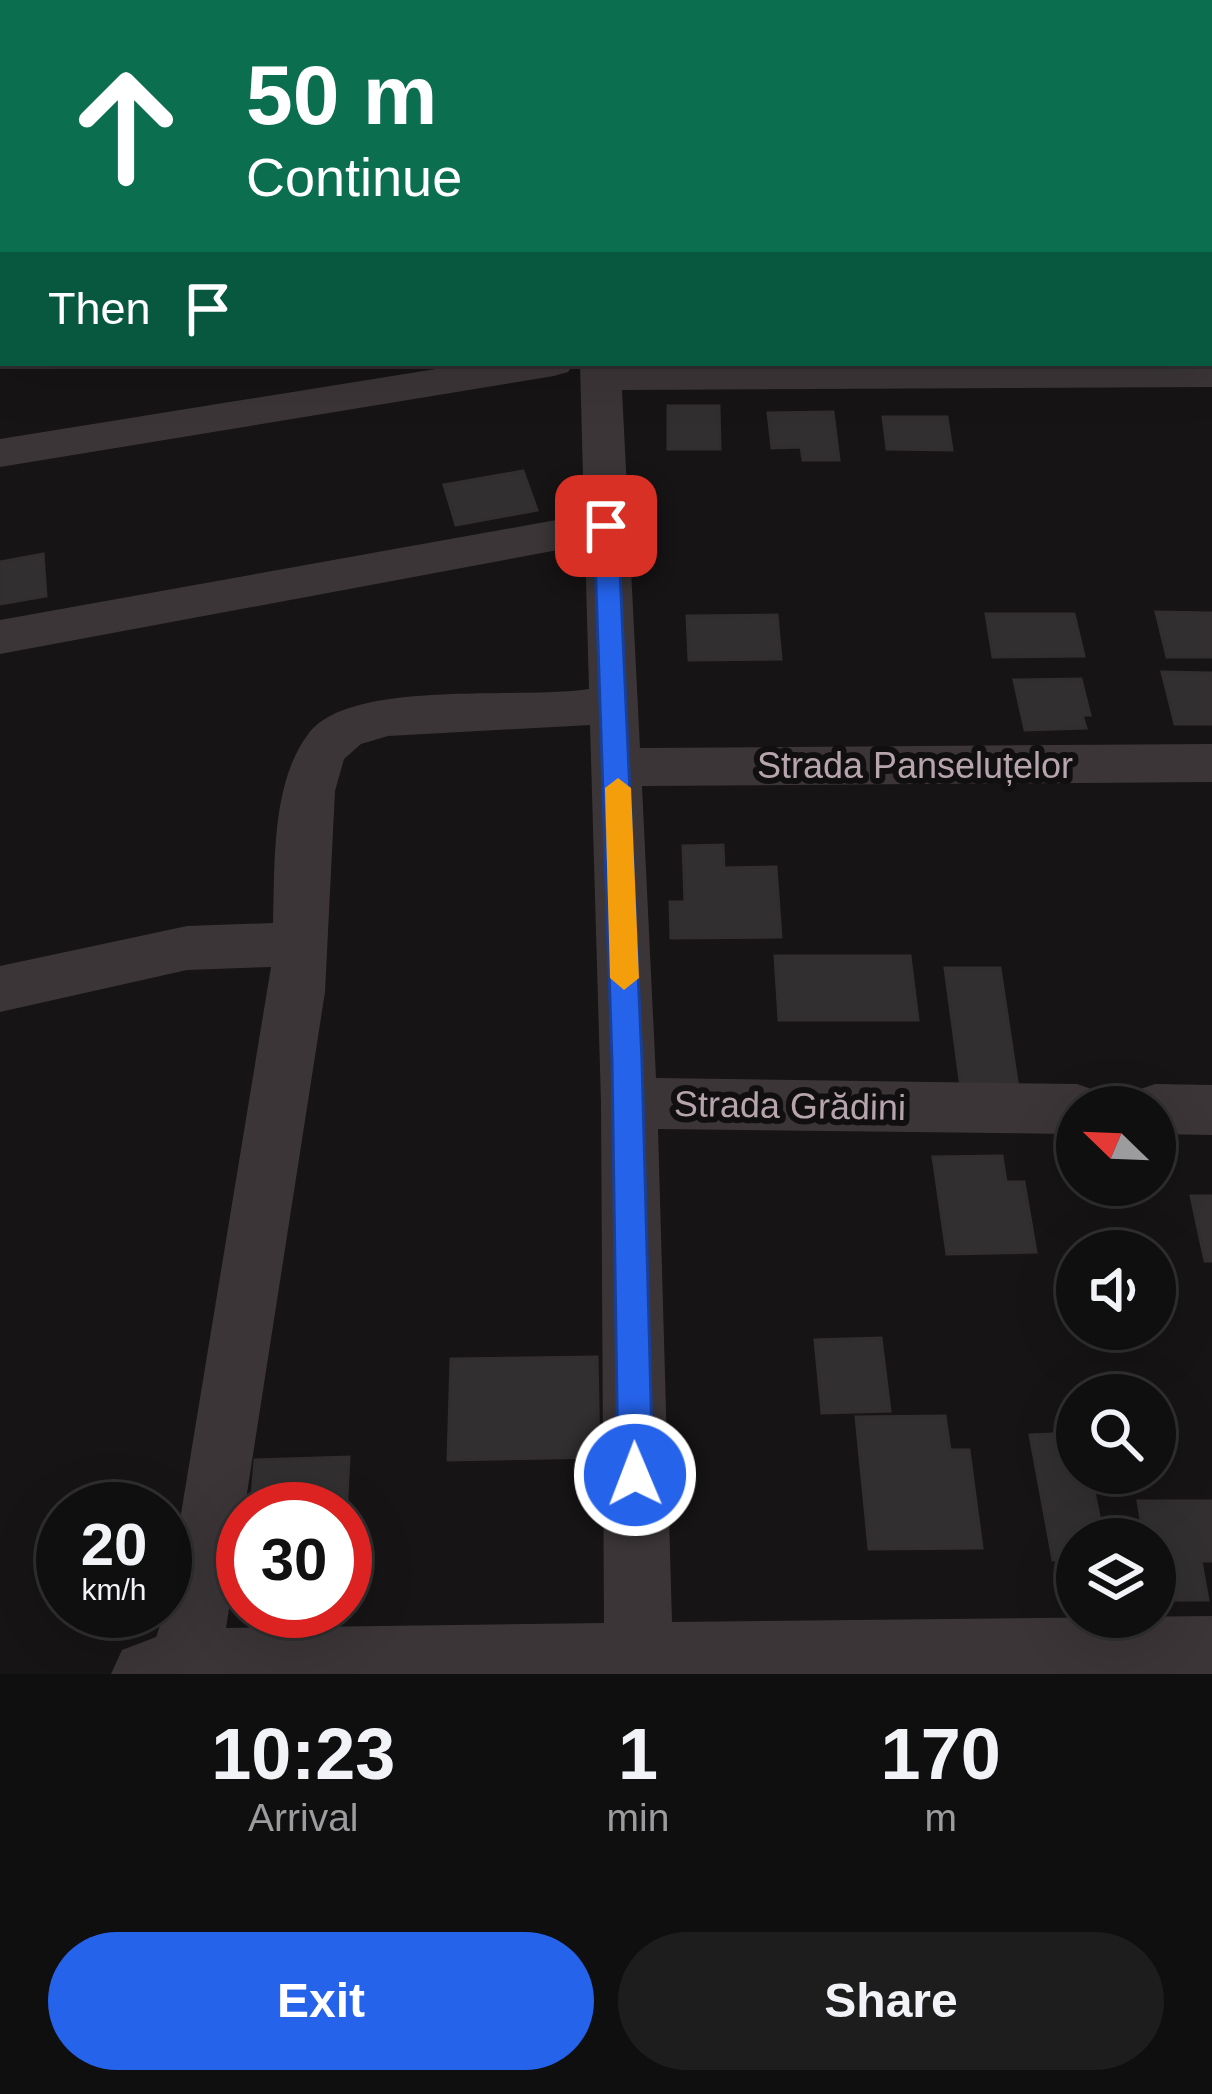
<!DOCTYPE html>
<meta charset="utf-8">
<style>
body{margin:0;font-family:Arial,sans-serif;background:#1e1d1e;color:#f1f3f6;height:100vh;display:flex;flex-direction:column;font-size:45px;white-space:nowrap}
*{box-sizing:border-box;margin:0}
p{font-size:39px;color:#9c9c9f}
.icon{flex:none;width:66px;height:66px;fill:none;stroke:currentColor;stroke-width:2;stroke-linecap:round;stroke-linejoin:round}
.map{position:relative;height:1674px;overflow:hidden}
.drawer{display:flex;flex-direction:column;background:#100f10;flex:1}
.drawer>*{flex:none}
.banner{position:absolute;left:0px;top:0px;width:1212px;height:366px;box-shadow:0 12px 48px #0002,0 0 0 3px #302f30;background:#0b6e4f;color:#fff;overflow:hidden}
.needle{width:78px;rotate:293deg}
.tools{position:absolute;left:1056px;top:1086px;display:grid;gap:24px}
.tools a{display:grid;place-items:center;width:120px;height:120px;border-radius:50%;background:#100f10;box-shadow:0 12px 48px #0002,0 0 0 3px #302f30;font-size:60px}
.speed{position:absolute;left:36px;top:1482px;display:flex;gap:24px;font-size:60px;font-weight:700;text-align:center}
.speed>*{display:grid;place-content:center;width:156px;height:156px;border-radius:50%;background:#100f10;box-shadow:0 12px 48px #0002,0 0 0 3px #302f30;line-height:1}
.speed small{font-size:30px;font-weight:400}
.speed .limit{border:18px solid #d22;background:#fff;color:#111}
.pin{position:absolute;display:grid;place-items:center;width:102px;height:102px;color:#fff;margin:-51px;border-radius:24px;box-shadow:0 6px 18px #0006}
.me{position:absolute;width:132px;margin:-66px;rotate:359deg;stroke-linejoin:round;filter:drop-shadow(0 0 9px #0008)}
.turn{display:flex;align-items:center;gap:42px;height:252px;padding:0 48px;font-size:54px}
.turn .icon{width:156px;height:156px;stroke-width:2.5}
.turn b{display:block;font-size:84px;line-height:102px}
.then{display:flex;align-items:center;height:114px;padding:0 48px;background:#0003;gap:24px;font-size:45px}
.eta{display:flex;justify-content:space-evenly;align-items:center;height:204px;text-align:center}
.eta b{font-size:72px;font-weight:700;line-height:84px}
.primary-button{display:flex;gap:24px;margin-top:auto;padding:24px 48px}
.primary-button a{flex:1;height:138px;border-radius:72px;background:#2563eb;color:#fff;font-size:48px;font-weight:700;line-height:138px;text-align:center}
.primary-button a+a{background:#1e1d1e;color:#f1f3f6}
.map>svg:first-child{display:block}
.building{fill:#322f30;stroke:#322e2f;stroke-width:3}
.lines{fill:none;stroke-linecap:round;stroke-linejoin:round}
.lane{fill:#3b3537;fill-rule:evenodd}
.street{fill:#3b3537;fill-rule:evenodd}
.route{fill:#2563eb;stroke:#184099;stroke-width:3}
.slow{fill:#f59e0b}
.labels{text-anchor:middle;stroke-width:12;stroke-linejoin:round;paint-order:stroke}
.street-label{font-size:36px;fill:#b7a5ae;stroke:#110f10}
</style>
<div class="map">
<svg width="1212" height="1674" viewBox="0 0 1212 1674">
<rect width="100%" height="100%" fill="#161415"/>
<g class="building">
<path d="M668 406H719L720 449H668Z"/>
<path d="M833 412 839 460H803L801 447 772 448 768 413Z"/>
<path d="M883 417H947L952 450 887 449Z"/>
<path d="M523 471 537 510 456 525 444 485Z"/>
<path d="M43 554 46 596 0 604V562Z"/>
<path d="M1156 612 1212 613V657H1167Z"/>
<path d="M986 614H1074L1084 656 993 657Z"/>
<path d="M777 615 781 659 689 660 687 616Z"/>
<path d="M1162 672 1212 673V724H1175Z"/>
<path d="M1081 679 1090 715H1082L1086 728 1025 730 1014 680Z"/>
<path d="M723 845 724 868 776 867 781 937 671 938 670 902H685L683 846Z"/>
<path d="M775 956H910L918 1020H779Z"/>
<path d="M945 968H1000L1018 1088H961Z"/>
<path d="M1002 1156 1006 1182H1024L1036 1252 947 1254 933 1157Z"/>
<path d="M1191 1196H1212V1261H1205Z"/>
<path d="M881 1338 890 1411 822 1413 815 1340Z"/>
<path d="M597 1357 599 1457 448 1460 451 1359Z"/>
<path d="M945 1416 950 1450H969L982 1548 869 1549 856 1417Z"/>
<path d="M1077 1433V1473H1090L1104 1539H1077V1559L1053 1560 1030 1435Z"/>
<path d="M349 1457 345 1536V1509H251L255 1460Z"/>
<path d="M1138 1501H1212V1561H1201L1208 1600H1155V1539H1144Z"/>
</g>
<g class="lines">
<rect class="lane" x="1209" y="27" width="3" height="10"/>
<g class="street">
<rect x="579" y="0" width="32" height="3"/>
<rect x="1209" y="211" width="3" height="22"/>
<rect x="0" y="235" width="3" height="22"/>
<path d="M1212 361V387L622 390 640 748 1212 744V782L642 786 656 1078 1077 1084 1097 1091 1105 1107H1077V1134L658 1129 672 1622 1212 1616V1674H111L122 1650 156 1637 165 1611 271 967 187 970 0 1012V966L187 926 273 923C275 864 271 782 309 733 351 678 522 700 589 689L585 545 0 654V620L584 515 580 363ZM590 725 601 1103 604 1623 226 1628 325 992 335 791 344 759 361 744 388 736Z"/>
<path d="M473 363H574L568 372 554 376 0 467V439Z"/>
<path d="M1155 1084 1212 1085V1135L1155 1134V1107H1127L1135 1091Z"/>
</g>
</g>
<path class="route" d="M606 518 618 526 642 1061 653 1475 648 1488 635 1493 623 1488 618 1475 612 1061 594 526Z"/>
<path class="slow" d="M618 778 631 788 639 978 624 990 610 978 605 788Z"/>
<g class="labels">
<g class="street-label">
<text x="915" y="778">Strada Panseluțelor</text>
<text transform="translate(790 1105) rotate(1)" y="13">Strada Grădini</text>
</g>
</g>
</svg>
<div class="tools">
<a><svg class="needle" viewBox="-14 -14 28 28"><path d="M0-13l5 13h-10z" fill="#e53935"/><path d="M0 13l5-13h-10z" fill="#9c9c9f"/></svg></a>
<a><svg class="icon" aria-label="sound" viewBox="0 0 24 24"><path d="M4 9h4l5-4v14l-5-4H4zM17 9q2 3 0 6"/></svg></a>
<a><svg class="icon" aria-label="search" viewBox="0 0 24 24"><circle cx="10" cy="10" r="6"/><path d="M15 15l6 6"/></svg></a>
<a><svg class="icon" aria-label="layers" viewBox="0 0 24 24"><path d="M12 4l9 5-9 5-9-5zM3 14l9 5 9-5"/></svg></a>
</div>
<div class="speed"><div>20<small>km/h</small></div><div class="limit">30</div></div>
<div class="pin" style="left:606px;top:526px;background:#d93025"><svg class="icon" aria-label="arrive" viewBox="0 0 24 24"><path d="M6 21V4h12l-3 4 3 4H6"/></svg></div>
<svg class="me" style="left:635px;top:1475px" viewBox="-20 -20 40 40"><circle r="17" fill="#2563eb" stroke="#fff" stroke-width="3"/><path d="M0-11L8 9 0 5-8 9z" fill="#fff"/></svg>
<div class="banner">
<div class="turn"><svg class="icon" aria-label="ahead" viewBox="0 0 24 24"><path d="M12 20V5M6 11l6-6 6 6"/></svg><div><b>50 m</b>Continue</div></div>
<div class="then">Then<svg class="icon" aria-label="arrive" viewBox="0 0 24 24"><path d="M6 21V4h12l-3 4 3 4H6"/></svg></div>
</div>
</div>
<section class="drawer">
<div class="eta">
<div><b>10:23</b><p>Arrival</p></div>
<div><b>1</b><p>min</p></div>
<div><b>170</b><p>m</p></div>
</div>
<div class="primary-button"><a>Exit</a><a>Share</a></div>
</section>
